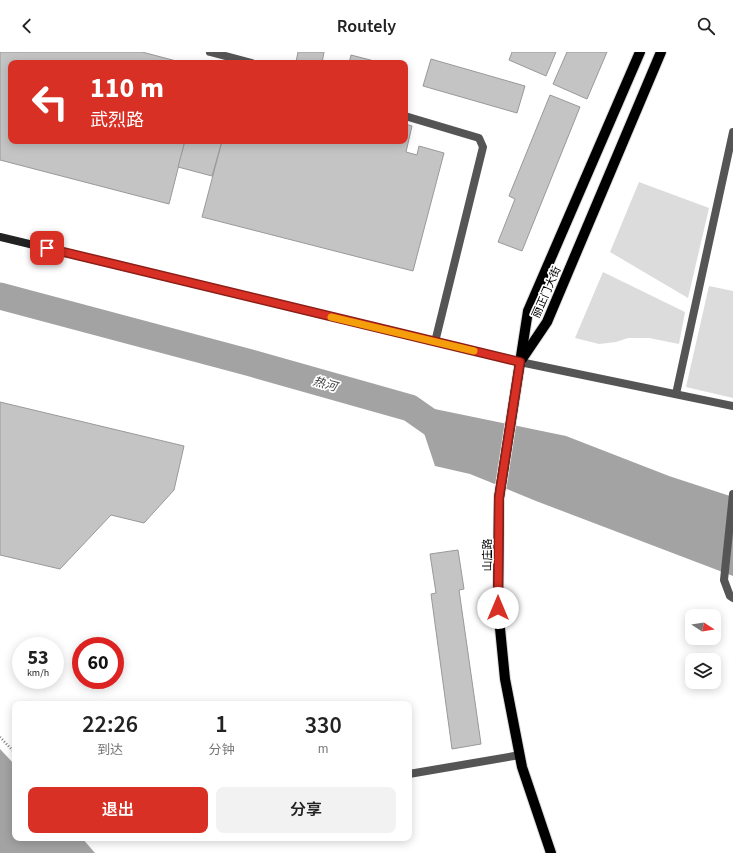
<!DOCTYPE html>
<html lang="zh">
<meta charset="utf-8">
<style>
body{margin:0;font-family:"Source Sans 3","Noto Sans SC",sans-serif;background:#f2f2f2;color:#222;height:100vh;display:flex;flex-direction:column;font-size:15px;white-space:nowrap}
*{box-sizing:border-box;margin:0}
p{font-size:13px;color:#767676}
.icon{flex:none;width:22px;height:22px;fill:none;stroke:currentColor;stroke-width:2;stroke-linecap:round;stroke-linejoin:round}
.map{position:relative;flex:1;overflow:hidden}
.sheet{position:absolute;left:12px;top:649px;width:400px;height:140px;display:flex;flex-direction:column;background:#fff;border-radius:8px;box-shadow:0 2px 10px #0003}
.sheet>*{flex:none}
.top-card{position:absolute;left:8px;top:8px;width:400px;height:84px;border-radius:8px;box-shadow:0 2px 10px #0003;background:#d93025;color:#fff;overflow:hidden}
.needle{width:26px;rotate:102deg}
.controls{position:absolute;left:685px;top:557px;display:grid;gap:8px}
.controls a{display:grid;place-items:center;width:36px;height:36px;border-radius:8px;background:#fff;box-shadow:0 2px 10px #0003;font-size:20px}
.speed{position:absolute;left:12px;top:585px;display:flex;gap:8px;font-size:20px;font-weight:700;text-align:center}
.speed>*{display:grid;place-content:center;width:52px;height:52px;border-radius:50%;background:#fff;box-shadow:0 2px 10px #0003;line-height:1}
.speed small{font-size:10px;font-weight:400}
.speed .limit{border:6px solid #d22;background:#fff;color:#111}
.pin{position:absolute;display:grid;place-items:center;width:34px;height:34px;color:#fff;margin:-17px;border-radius:8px;box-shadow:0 2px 6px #0006}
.me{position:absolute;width:44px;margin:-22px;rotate:0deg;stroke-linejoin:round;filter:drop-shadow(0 0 3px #0008)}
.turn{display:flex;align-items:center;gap:14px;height:84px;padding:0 16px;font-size:18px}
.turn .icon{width:52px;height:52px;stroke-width:2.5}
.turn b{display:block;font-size:28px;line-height:34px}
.eta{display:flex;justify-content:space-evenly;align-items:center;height:68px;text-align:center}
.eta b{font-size:24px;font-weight:600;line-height:28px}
.primary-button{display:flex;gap:8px;margin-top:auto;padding:8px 16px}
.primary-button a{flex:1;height:46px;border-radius:8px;background:#d93025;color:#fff;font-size:16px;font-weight:600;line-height:46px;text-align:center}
.primary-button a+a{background:#f2f2f2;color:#222}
header{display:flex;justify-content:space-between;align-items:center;height:52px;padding:0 16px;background:#fff;font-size:18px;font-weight:600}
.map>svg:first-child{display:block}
.green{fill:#dcdcdc}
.water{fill:#a3a3a3}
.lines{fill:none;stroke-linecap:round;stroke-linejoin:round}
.river{stroke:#a3a3a3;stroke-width:27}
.building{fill:#c4c4c4;stroke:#999}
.primary-casing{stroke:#dbdbdb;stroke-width:12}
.path{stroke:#777;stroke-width:2.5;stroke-dasharray:1 2;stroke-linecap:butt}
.service{stroke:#555;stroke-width:8}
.minor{stroke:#555;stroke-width:8}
.secondary{stroke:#222;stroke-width:8}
.primary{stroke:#000;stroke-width:10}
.route-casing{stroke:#8d1f18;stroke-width:10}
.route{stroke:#d93025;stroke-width:7}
.slow{stroke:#f59e0b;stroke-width:7}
.labels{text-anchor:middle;stroke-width:3.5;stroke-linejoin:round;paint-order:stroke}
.street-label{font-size:11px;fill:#000;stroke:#fff}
.water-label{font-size:12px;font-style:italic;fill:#444;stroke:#fff}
</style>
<header><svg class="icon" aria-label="back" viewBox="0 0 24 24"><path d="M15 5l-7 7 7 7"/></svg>Routely<svg class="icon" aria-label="search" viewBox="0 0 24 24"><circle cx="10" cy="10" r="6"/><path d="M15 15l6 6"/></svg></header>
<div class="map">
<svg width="733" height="801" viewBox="0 0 733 801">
<rect width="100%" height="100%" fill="#fff"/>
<g class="green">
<path d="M639 130 709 156 688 246 610 200Z"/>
<path d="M603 220 685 260 679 292 649 286H628L616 290 599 292 575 286Z"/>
<path d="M709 234 733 239V346L686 335Z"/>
</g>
<g class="water">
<path d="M420 354 566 384 669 424 733 445V524L536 449 470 422 435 414 421 372Z"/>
<path d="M0 697 15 713V786H82L95 801H0Z"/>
</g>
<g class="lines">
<path class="river" d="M0 244 251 311 410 356 450 384"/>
</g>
<g class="building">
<path d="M0 0H142L184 11H11V89H185L169 152 0 108Z"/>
<path d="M298 0H324L322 11 296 10Z"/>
<path d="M512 0H556L546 24 509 8Z"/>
<path d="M567 0H607L587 47 553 32Z"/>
<path d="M351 3 382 11H349Z"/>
<path d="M431 7 525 34 517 61 423 34Z"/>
<path d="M550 43 580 55 522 199 498 190 515 147 509 144Z"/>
<path d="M405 72 412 74 406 100 417 103 419 94 444 101 413 219 202 165 222 89H405Z"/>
<path d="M185 89H222L212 124 178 115Z"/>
<path d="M0 350 184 394 174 438 144 471 111 463 60 517 0 503Z"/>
<path d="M458 498 464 537 459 538 481 692 452 697 431 542 436 541 430 502Z"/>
</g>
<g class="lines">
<defs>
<g id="primary">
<path d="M522 307 547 270 661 0"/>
<path d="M551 801 522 715 505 627 498 556 499 446 528 259 640 0"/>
</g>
</defs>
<use href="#primary" class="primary-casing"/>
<path class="path" d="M0 685 15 701"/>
<g class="service">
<path d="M210 0 252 11"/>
<path d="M405 64 479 86 483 95 435 290"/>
<path d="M520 310 733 354"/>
</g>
<g class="minor">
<path d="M676 342 733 80"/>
<path d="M733 442 724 528 730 544 733 546"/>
<path d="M409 722 520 703"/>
</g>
<path class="secondary" d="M0 185 520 310"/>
<use href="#primary" class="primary"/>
</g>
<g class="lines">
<defs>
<path id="route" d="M47 196 520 310 499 446 498 556"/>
</defs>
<use href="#route" class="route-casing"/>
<use href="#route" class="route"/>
<path class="slow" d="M331 265 474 299"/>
</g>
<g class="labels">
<g class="street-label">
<text transform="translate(546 240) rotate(-66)" y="4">丽正门大街</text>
<text transform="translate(487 503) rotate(-90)" y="4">山庄路</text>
</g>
<g class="water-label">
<text transform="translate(325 332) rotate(16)" y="4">热河</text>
</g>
</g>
</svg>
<div class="controls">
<a><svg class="needle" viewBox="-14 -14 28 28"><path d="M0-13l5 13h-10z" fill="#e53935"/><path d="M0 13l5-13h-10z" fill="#767676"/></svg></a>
<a><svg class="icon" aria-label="layers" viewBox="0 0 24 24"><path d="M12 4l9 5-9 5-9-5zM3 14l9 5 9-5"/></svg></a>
</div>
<div class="speed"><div>53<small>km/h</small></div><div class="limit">60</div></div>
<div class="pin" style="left:47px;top:196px;background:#d93025"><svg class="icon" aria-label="arrive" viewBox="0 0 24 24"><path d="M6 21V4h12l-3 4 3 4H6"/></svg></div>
<svg class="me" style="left:498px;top:556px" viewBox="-20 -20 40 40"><circle r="19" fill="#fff"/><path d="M0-13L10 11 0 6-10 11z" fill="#d93025"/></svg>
<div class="top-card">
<div class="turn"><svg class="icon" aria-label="left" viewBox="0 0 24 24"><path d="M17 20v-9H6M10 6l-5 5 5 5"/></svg><div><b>110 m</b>武烈路</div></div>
</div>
<section class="sheet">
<div class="eta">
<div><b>22:26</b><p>到达</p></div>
<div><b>1</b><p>分钟</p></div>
<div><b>330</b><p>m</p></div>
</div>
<div class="primary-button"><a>退出</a><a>分享</a></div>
</section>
</div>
